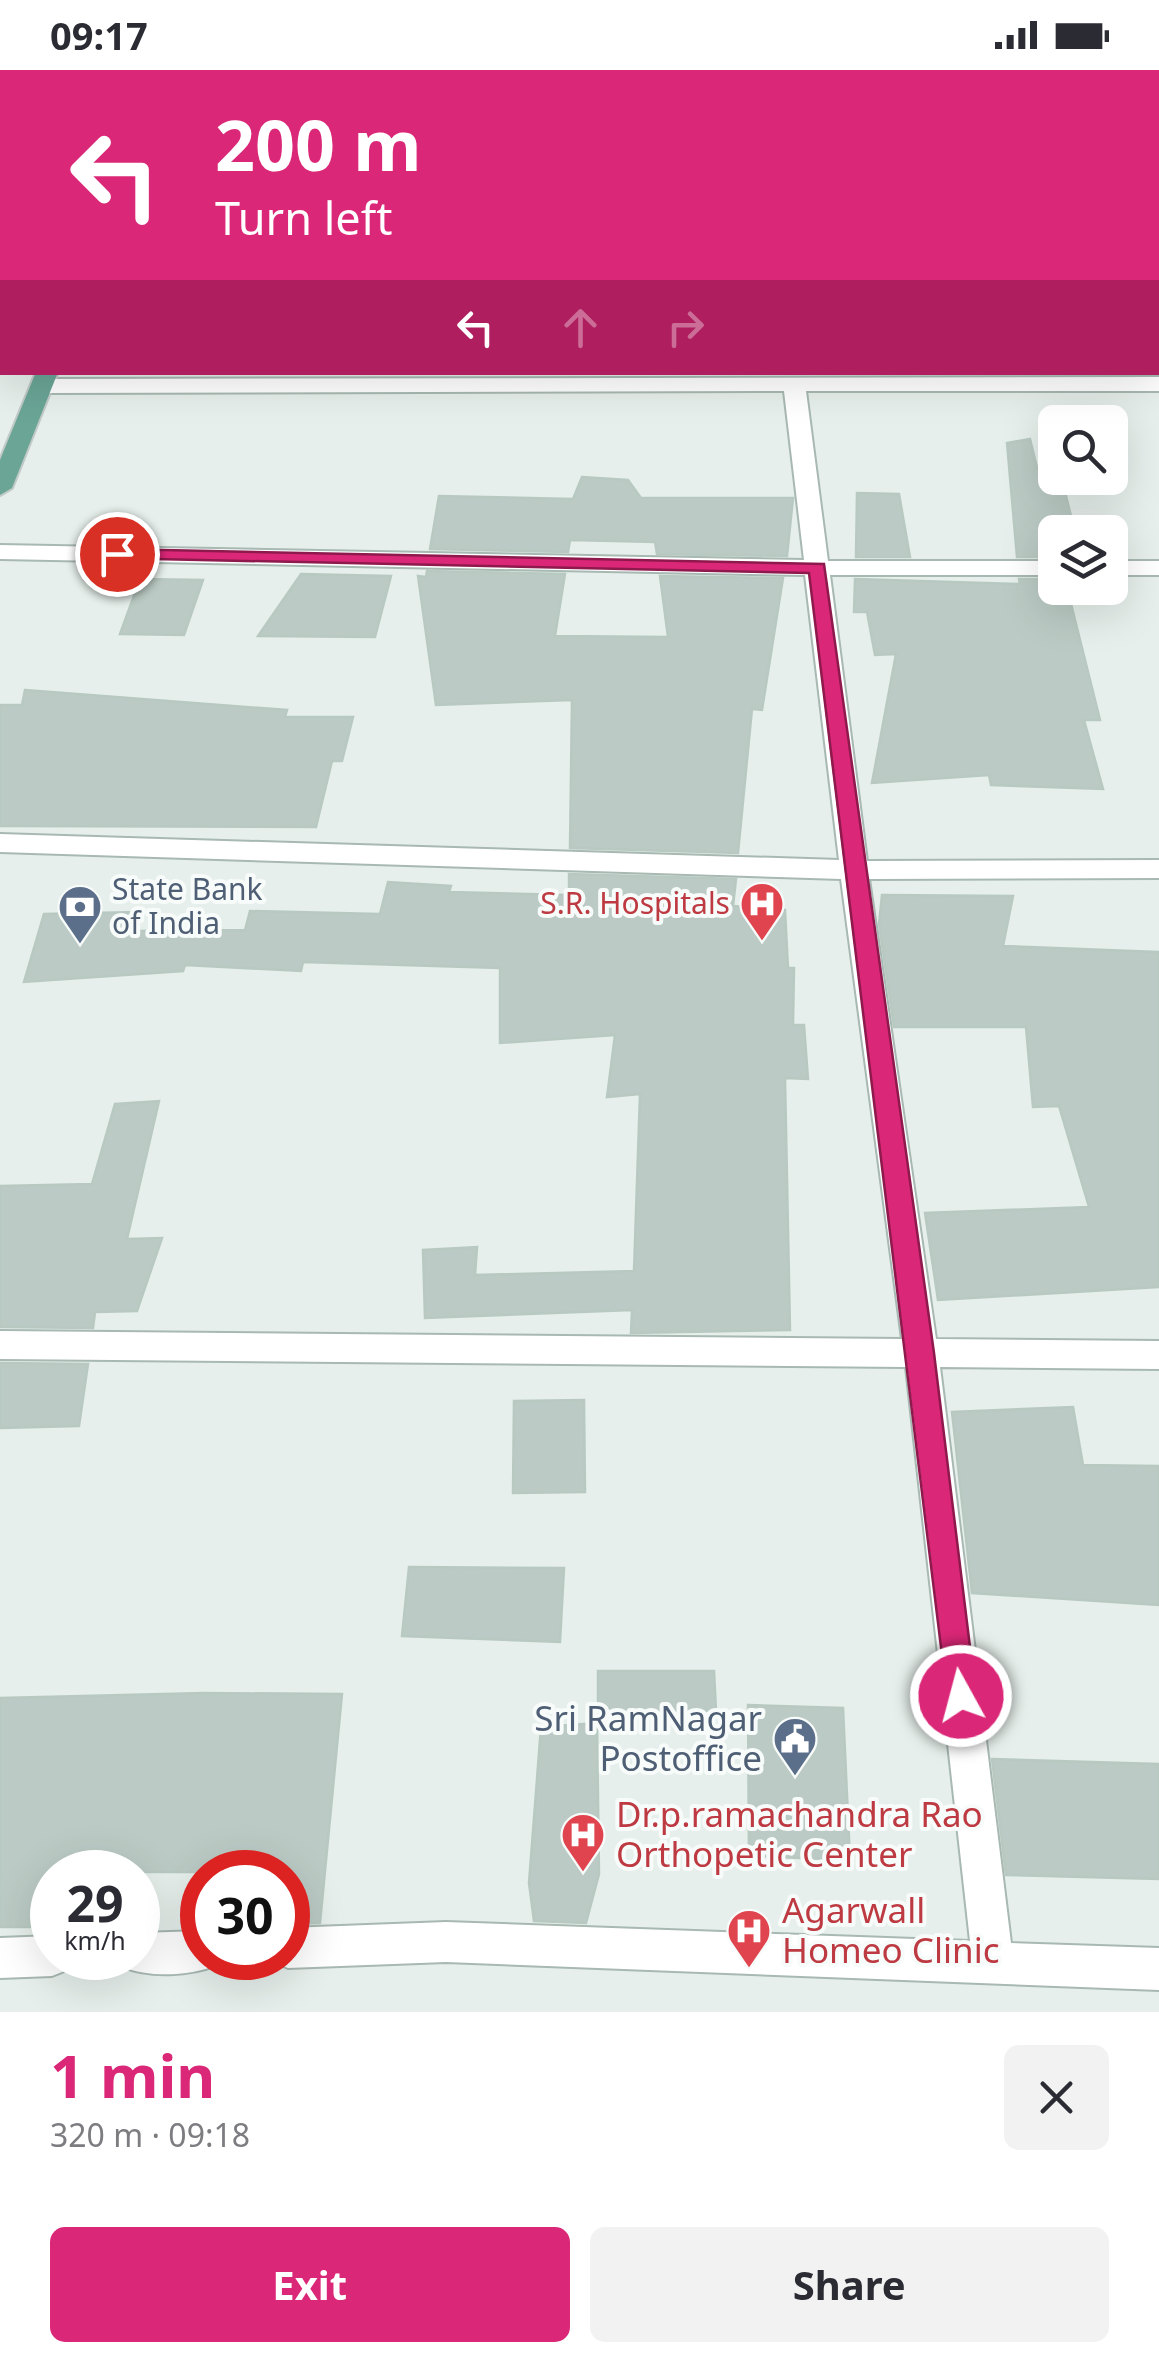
<!DOCTYPE html>
<meta charset="utf-8">
<style>
body{margin:0;font-family:"Noto Sans",sans-serif;background:#f2f2f3;color:#2b2b33;height:100vh;display:flex;flex-direction:column;font-size:38px;white-space:nowrap}
*{box-sizing:border-box;margin:0}
p{font-size:32px;color:#7c7c81}
.icon{flex:none;width:55px;height:55px;fill:none;stroke:currentColor;stroke-width:2;stroke-linecap:round;stroke-linejoin:round}
.map{position:relative;height:1942px;overflow:hidden}
.details{display:flex;flex-direction:column;background:#fff;flex:1}
.details>*{flex:none}
.guide{position:absolute;left:0px;top:0px;width:1160px;height:305px;box-shadow:0 10px 40px #0002;background:#db2777;color:#fff;overflow:hidden}
.controls{position:absolute;left:1038px;top:335px;display:grid;gap:20px}
.controls a{display:grid;place-items:center;width:90px;height:90px;border-radius:15px;background:#fff;box-shadow:0 10px 40px #0002;font-size:50px}
.speed{position:absolute;left:30px;top:1780px;display:flex;gap:20px;font-size:50px;font-weight:700;text-align:center}
.speed>*{display:grid;place-content:center;width:130px;height:130px;border-radius:50%;background:#fff;box-shadow:0 10px 40px #0002;line-height:1}
.speed small{font-size:25px;font-weight:400}
.speed .limit{border:15px solid #d22;background:#fff;color:#111}
.pin{position:absolute;display:grid;place-items:center;width:85px;height:85px;color:#fff;margin:-42px;border:5px solid #fff;border-radius:50%;box-shadow:0 2px 10px #0007}
.me{position:absolute;width:110px;margin:-55px;rotate:353deg;stroke-linejoin:round;filter:drop-shadow(0 0 8px #0008)}
.turn{display:flex;align-items:center;gap:35px;height:210px;padding:0 50px;font-size:45px}
.turn .icon{width:130px;height:130px;stroke-width:2.5}
.turn b{display:block;font-size:70px;line-height:85px}
.lanes{display:flex;align-items:center;height:95px;padding:0 50px;background:#0003;justify-content:center;gap:50px;direction:ltr}
.lanes .off{opacity:.35}
.round{display:grid;place-items:center;flex:none;width:105px;height:105px;border-radius:15px;background:#f2f2f3}
.headline{display:flex;align-items:center;justify-content:space-between;height:170px;padding:0 50px}
h1{font-size:60px;font-weight:700;line-height:75px;color:#db2777}
.button{display:flex;gap:20px;margin-top:auto;padding:20px 50px}
.button a{flex:1;height:115px;border-radius:15px;background:#db2777;color:#fff;font-size:40px;font-weight:700;line-height:115px;text-align:center}
.button a+a{background:#f2f2f3;color:#2b2b33}
.status{display:flex;justify-content:space-between;align-items:center;height:70px;padding:0 50px;background:#fff;direction:ltr}
.status svg{height:28px;fill:currentColor}
.map>svg:first-child{display:block}
.built{fill:#d4dfda}
.green{fill:#bfe0c8}
.building{fill:#bbcac4;stroke:#b8c9c2;stroke-width:2.5}
.lines{fill:none;stroke-linecap:round;stroke-linejoin:round}
.minor-casing{stroke:#a8b8b2;stroke-width:4}
.primary-casing{stroke:#c2cac8;stroke-width:4}
.minor{fill:#fff;fill-rule:evenodd}
.primary{fill:#6aa596;fill-rule:evenodd}
.route{fill:#db2777;stroke:#8e194d;stroke-width:2.5}
.labels{text-anchor:middle;stroke-width:8;stroke-linejoin:round;paint-order:stroke}
.service-label{font-size:30px;fill:#4e5e75;stroke:#f7fbf9;text-anchor:start}
.health-label{font-size:30px;fill:#be3a42;stroke:#f7fbf9;text-anchor:end}
.near-service-label{font-size:35px;fill:#4e5e75;stroke:#f7fbf9;text-anchor:end}
.near-health-label{font-size:35px;fill:#be3a42;stroke:#f7fbf9;text-anchor:start}
</style>
<div class="status"><b>09:17</b><svg viewBox="0 0 49 12"><path d="M0 12V9h3v3zM5 12V6h3v6zM10 12V3h3v9zM15 12V0h3v12zM26 1h20v11H26zM47 4h2v5h-2z"/></svg></div>
<div class="map">
<svg width="1159" height="1942" viewBox="0 0 1159 1942">
<rect width="100%" height="100%" fill="#e6efeb"/>
<path class="built" d="M0 0H118L2 2 0 265Z"/>
<path class="green" d="M313 0H836L837 2H314Z"/>
<g class="building">
<path d="M1030 369 1042 418H1064L1075 462H1053L1055 487H1017L1007 373Z"/>
<path d="M582 407 628 410 641 428H793L787 486 657 484 655 472 570 470 568 482 430 479 439 426 573 429Z"/>
<path d="M857 423 899 424 910 487H856Z"/>
<path d="M427 501 565 504 555 566 668 567 660 506 783 508 762 640 752 639 738 783 570 778 572 630 436 635 418 506 426 507Z"/>
<path d="M301 504 391 506 375 567 258 566Z"/>
<path d="M140 509 203 510 184 565 120 564Z"/>
<path d="M855 509 1020 514 1019 509H1055V518H1067L1100 650H1084L1103 719 991 715 989 705 872 713 896 584 875 585 867 542H854Z"/>
<path d="M25 620 287 640 285 647H353L342 691H332L316 757 0 756V635H22Z"/>
<path d="M569 804 736 809 733 836 785 840 788 898H794L793 955H804L808 1009 785 1008 790 1260 631 1263 632 1240 425 1248 423 1180 477 1177 475 1205 634 1201 640 1024 607 1027 615 965 500 973V898L303 892 301 901 185 895 183 901 24 912 44 844 137 842 130 861 245 860 250 841 380 844 388 812 451 816 449 822 569 825Z"/>
<path d="M882 825 1013 826 1003 876 1159 882V1217L938 1230 925 1143 1089 1137 1059 1036 1033 1037 1026 957H894L879 854Z"/>
<path d="M159 1031 127 1169 162 1168 137 1241 95 1242 93 1258 0 1257V1116L92 1114 115 1034Z"/>
<path d="M0 1293 88 1294 79 1356 0 1358Z"/>
<path d="M584 1330 585 1422 513 1423 514 1331Z"/>
<path d="M1073 1337 1083 1395 1159 1396V1535L972 1523 952 1342Z"/>
<path d="M409 1497 564 1498 560 1572 402 1566Z"/>
<path d="M598 1601H714L716 1641 598 1640Z"/>
<path d="M204 1623 342 1624 320 1853 288 1854V1802H52V1857H0V1628Z"/>
<path d="M748 1635 843 1638 850 1790 749 1786Z"/>
<path d="M597 1653 599 1804 586 1853 534 1851 529 1813 541 1657Z"/>
<path d="M992 1689 1159 1694V1809L1006 1805Z"/>
</g>
<g class="lines">
<defs>
<g id="minor">
<path d="M945 0H963L964 2H946Z"/>
<rect x="1158" y="186" width="1" height="12"/>
<path d="M1159 307V321H806L828 491H1055V505H830L867 791 1159 790V808L869 809 936 1269 1159 1271V1299L940 1297 1011 1873 1159 1878V1920L446 1892 288 1898 273 1892 271 1888H288V1858L446 1852 970 1871 906 1297 0 1289V1261L902 1269 841 809 0 782V764L839 790 805 505 0 489V475L804 490 784 321 42 323 31 316 42 309Z"/>
<rect x="1110" y="491" width="49" height="14"/>
<path d="M202 1861V1888H220L217 1895C191 1906 149 1908 123 1897L119 1888H138V1863Z"/>
<path d="M52 1866V1888H72L67 1900 52 1906 0 1908V1868Z"/>
</g>
<path id="primary" d="M36 302H58L12 418 0 425V390Z"/>
</defs>
<use href="#minor" class="minor-casing"/>
<use href="#primary" class="primary-casing"/>
<use href="#minor" class="minor"/>
<use href="#primary" class="primary"/>
</g>
<path class="route" d="M117 479 824 494 934 1283 976 1626 971 1636 961 1639 951 1636 947 1626C904 1251 852 878 809 503L110 488V481Z"/>
<defs>
<symbol id="hospital-pin" viewBox="-11 -11 22 30"><path d="M0 17L-7.5 6A9.5 9.5 0 1 1 7.5 6Z" fill="#e0444e" stroke="#f7fbf9"/><path d="M-5-5h3v3.5h4V-5h3V5h-3V1.5h-4V5h-3Z" fill="#fff"/></symbol>
<symbol id="bank-pin" viewBox="-11 -11 22 30"><path d="M0 17L-7.5 6A9.5 9.5 0 1 1 7.5 6Z" fill="#5c6f8a" stroke="#f7fbf9"/><path d="M-6-4H6V4H-6ZM0-2.3a2.3 2.3 0 1 0 0 4.6a2.3 2.3 0 1 0 0-4.6Z" fill="#fff"/></symbol>
<symbol id="civic-pin" viewBox="-11 -11 22 30"><path d="M0 17L-7.5 6A9.5 9.5 0 1 1 7.5 6Z" fill="#5c6f8a" stroke="#f7fbf9"/><path d="M-.6-6.5H3V-4.5H.6V-3L4-1V1h2V6H-6V1h2V-1L-.6-3ZM-1.2 2.5V6h2.4V2.5Z" fill="#fff"/></symbol>
</defs>
<g fill-rule="evenodd">
<use href="#hospital-pin" x="737" y="809" width="50" height="68"/>
<use href="#bank-pin" x="55" y="812" width="50" height="68"/>
<use href="#civic-pin" x="770" y="1644" width="50" height="68"/>
<use href="#hospital-pin" x="558" y="1740" width="50" height="68"/>
<use href="#hospital-pin" x="724" y="1836" width="50" height="68"/>
</g>
<g class="labels">
<g class="service-label">
<text x="112" y="830">State Bank<tspan x="112" dy="34">of India</tspan></text>
</g>
<g class="health-label">
<text x="730" y="844">S.R. Hospitals</text>
</g>
<g class="near-service-label">
<text x="762" y="1661">Sri RamNagar<tspan x="762" dy="40">Postoffice</tspan></text>
</g>
<g class="near-health-label">
<text x="616" y="1757">Dr.p.ramachandra Rao<tspan x="616" dy="40">Orthopetic Center</tspan></text>
<text x="782" y="1853">Agarwall<tspan x="782" dy="40">Homeo Clinic</tspan></text>
</g>
</g>
</svg>
<div class="controls">
<a><svg class="icon" aria-label="search" viewBox="0 0 24 24"><circle cx="10" cy="10" r="6"/><path d="M15 15l6 6"/></svg></a>
<a><svg class="icon" aria-label="layers" viewBox="0 0 24 24"><path d="M12 4l9 5-9 5-9-5zM3 14l9 5 9-5"/></svg></a>
</div>
<div class="speed"><div>29<small>km/h</small></div><div class="limit">30</div></div>
<div class="pin" style="left:117px;top:484px;background:#d93025"><svg class="icon" aria-label="arrive" viewBox="0 0 24 24"><path d="M6 21V4h12l-3 4 3 4H6"/></svg></div>
<svg class="me" style="left:961px;top:1626px" viewBox="-20 -20 40 40"><circle r="17" fill="#db2777" stroke="#fff" stroke-width="3"/><path d="M0-11L8 9 0 5-8 9z" fill="#fff"/></svg>
<div class="guide">
<div class="turn"><svg class="icon" aria-label="left" viewBox="0 0 24 24"><path d="M17 20v-9H6M10 6l-5 5 5 5"/></svg><div><b>200 m</b>Turn left</div></div>
<div class="lanes"><svg class="icon" aria-label="left" viewBox="0 0 24 24"><path d="M17 20v-9H6M10 6l-5 5 5 5"/></svg><svg class="icon off" aria-label="ahead" viewBox="0 0 24 24"><path d="M12 20V5M6 11l6-6 6 6"/></svg><svg class="icon off" aria-label="right" viewBox="0 0 24 24"><path d="M7 20v-9h11M14 6l5 5-5 5"/></svg></div>
</div>
</div>
<section class="details">
<div class="headline"><div><h1>1 min</h1><p>320 m · 09:18</p></div><a class="round"><svg class="icon" aria-label="close" viewBox="0 0 24 24"><path d="M6 6l12 12M18 6L6 18"/></svg></a></div>
<div class="button"><a>Exit</a><a>Share</a></div>
</section>
